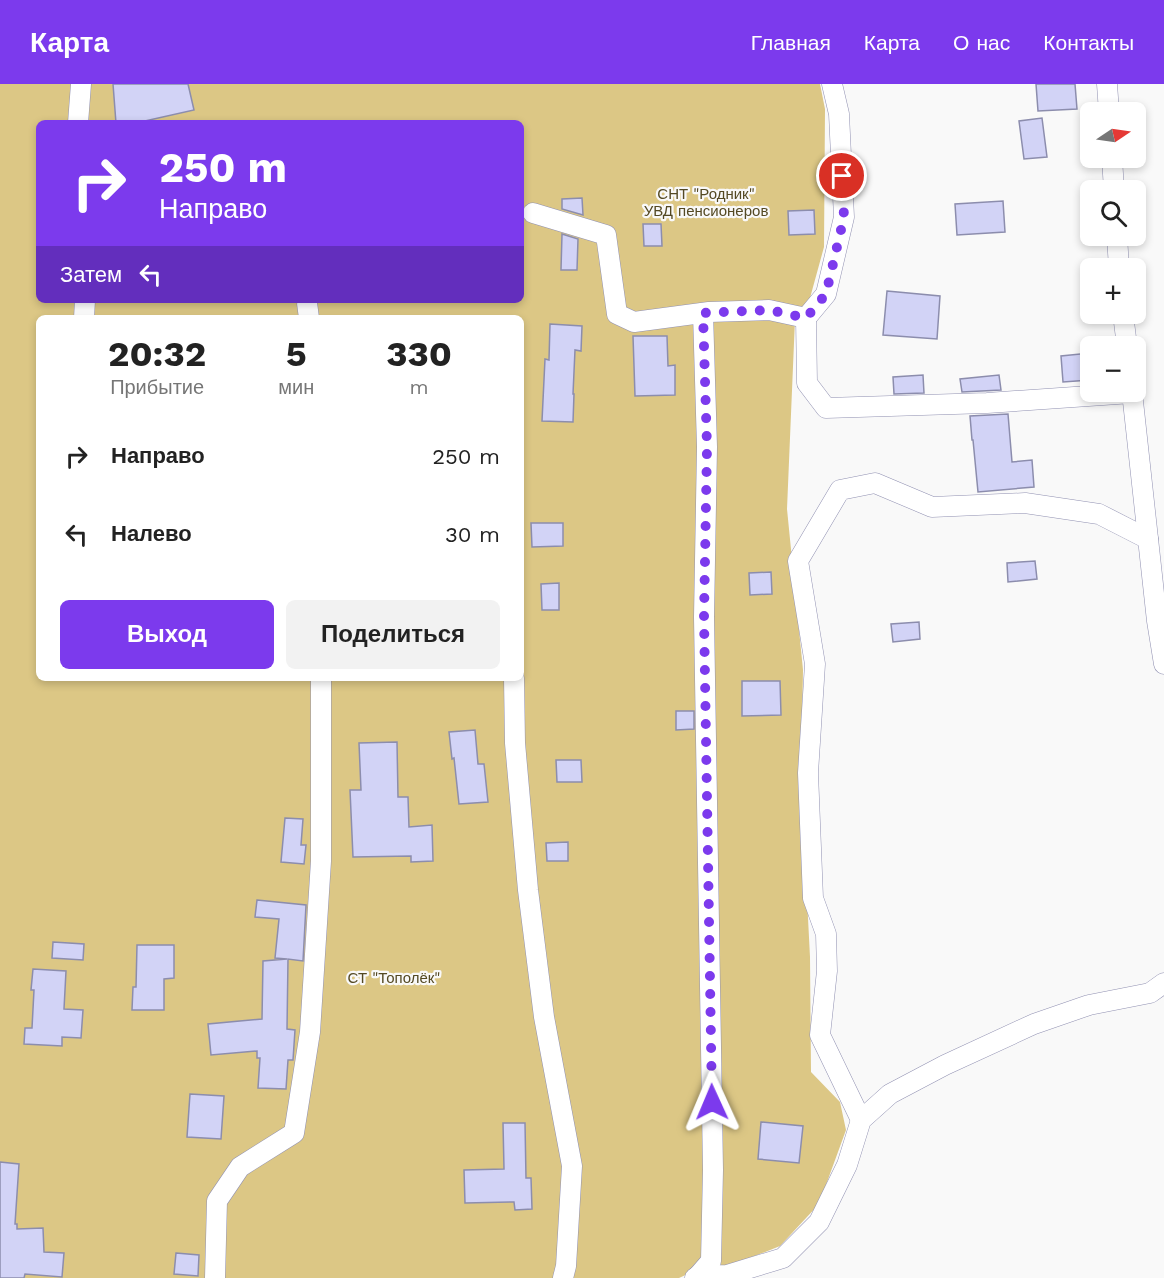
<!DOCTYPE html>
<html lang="ru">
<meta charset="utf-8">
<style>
body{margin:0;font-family:"Work Sans",sans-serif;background:#f2f2f2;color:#222;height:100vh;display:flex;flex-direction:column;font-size:22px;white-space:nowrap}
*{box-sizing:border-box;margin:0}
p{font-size:20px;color:#767676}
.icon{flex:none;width:33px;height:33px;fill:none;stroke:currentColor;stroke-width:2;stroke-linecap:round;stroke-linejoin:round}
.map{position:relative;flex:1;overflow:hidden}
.details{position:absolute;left:36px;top:231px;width:488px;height:366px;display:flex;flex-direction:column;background:#fff;border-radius:9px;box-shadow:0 3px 9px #0003}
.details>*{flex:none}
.hud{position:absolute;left:36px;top:36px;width:488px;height:183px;border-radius:9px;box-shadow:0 3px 9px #0003;background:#7c3aed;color:#fff;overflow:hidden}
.needle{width:39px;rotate:77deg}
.fabs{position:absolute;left:1080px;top:18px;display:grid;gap:12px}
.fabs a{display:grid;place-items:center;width:66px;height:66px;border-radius:9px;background:#fff;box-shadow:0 3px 9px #0003;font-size:30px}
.pin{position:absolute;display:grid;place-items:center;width:51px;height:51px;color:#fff;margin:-26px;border:3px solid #fff;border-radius:50%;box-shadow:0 2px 6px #0007}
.me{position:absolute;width:66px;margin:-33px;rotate:359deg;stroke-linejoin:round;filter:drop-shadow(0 0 4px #0008)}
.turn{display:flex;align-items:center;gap:21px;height:126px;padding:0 24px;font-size:27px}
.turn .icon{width:78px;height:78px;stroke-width:2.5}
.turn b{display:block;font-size:42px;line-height:51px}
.then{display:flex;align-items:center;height:57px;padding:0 24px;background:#0003;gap:12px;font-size:22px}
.eta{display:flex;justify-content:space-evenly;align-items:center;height:102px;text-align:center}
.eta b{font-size:36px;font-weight:700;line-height:42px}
.action{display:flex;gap:12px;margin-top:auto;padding:12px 24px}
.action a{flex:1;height:69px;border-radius:9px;background:#7c3aed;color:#fff;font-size:24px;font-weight:700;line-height:69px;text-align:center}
.action a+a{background:#f2f2f2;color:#222}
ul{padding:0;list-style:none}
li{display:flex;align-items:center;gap:18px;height:78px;padding:0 24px}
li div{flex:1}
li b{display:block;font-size:22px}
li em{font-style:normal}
header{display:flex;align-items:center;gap:36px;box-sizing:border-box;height:84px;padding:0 30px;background:#7c3aed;color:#fff}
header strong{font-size:28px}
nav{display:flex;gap:33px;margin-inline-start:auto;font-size:21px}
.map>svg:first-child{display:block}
.green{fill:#dcc785;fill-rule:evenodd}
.building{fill:#d2d3f6;stroke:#8c8dad;stroke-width:1.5}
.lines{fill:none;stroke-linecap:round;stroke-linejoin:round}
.street-casing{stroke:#9191b2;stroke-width:21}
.street{stroke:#fff;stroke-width:20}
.route{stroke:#7c3aed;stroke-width:10;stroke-dasharray:0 18}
.labels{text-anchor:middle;stroke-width:4.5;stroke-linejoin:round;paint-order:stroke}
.park-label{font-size:15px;fill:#544923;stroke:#f9f9f9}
</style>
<header>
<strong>Карта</strong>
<nav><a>Главная</a><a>Карта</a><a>О нас</a><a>Контакты</a></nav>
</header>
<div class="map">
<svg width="1164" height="1194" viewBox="0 0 1164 1194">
<rect width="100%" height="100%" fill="#f9f9f9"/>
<path class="green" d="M0 0H820L825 25 824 163 810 214 795 235 787 425 803 586 801 698 810 873 811 988 840 1018 846 1046 819 1120 780 1162 722 1185 692 1188 679 1194H0ZM39 39H520V216H39ZM39 234H520V594H39Z"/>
<g class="building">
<path d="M113 0H188L194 26 136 39H116Z"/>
<path d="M1036 0H1075L1077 25 1038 27Z"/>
<path d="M1042 34 1047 73 1024 75 1019 37Z"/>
<path d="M582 114 583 131 562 125V115Z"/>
<path d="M1003 117 1005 148 957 151 955 120Z"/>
<path d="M814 126 815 150 789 151 788 127Z"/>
<path d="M643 140H661L662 162H644Z"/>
<path d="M562 150 578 155 577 186H561Z"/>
<path d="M887 207 940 212 937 255 883 251Z"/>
<path d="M550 240 582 242 581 267 575 266 573 310H574L573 338 542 337 545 275 549 276Z"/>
<path d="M633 252H667L668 282 675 281V311L635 312Z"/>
<path d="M1090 269V296L1063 298 1061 272Z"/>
<path d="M923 291 924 309 894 310 893 293Z"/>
<path d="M999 291 1001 306 962 308 960 295Z"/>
<path d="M1008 330 1012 378 1032 376 1034 403 978 408 973 356H972L970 332Z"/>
<path d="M531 439H563V462L532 463Z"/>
<path d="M1035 477 1037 495 1008 498 1007 479Z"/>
<path d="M771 488 772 510 750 511 749 489Z"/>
<path d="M559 499V526H542L541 500Z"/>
<path d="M919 538 920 555 893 558 891 540Z"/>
<path d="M742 597H780L781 631 742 632Z"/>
<path d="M676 627H694V645L676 646Z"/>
<path d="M475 646 478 680H484L488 718 459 720 454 674 452 675 449 648Z"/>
<path d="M397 658 398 713H408L409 743 432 741 433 777 411 778V772L353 773 350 706H361L359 659Z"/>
<path d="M556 676H581L582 698H557Z"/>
<path d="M285 734 303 735 301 761H306L304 780 281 778Z"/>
<path d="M568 758V777H547L546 759Z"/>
<path d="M257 816 306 821 303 877 288 875 287 945 295 946 293 976H288L286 1005 258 1004 260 974H257V967L211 971 208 940 262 935 263 877 287 875 275 874 279 835 255 833Z"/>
<path d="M53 858 84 860 83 876 52 874Z"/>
<path d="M137 861H174V894L164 895V926H132L133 903H136Z"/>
<path d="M33 885 66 887 64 925 83 926 81 954 62 953V962L24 960 25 944H32L34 906H31Z"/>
<path d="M190 1010 224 1012 221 1055 187 1053Z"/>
<path d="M761 1038 803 1042 799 1079 758 1075Z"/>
<path d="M503 1039H525L526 1094H531L532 1125 515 1126 514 1118 465 1119 464 1086 504 1085Z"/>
<path d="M0 1078 19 1080 15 1140H17V1145L43 1144 44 1168 64 1169 62 1193 25 1190 24 1194H0Z"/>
<path d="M176 1169 199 1171 198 1192 174 1190Z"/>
</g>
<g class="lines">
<defs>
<g id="street">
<path d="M1107 0 1109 28"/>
<path d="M78 39 81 0"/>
<path d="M1112 74 1114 106"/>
<path d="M533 129 606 151 617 230 634 238 709 228 769 226 806 234 826 210 844 133 839 30 832 0"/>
<path d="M1117 152 1119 184"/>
<path d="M307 219 309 234"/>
<path d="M1123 230 1127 262"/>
<path d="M84 234 85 216"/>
<path d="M806 234 807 299 826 324 987 319 1132 309"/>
<path d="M1132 308 1157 537 1164 580"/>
<path d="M514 594 515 659 528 806 544 933 572 1082 566 1182 563 1194"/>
<path d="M861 1036 820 951 827 887 826 850 813 814 808 689 815 580 798 477 840 406 875 399 932 423 1025 419 1099 430 1148 455"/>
<path d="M698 1192 711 1177 713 1086 704 533 707 363 703 229"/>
<path d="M215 1194 217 1117 240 1083 294 1049 310 948 321 777V594"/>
<path d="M695 1194 698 1192 727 1191 783 1174 819 1138 847 1081 861 1036 890 1010 945 981 1034 940 1089 921 1150 909 1164 899"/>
</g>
</defs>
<use href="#street" class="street-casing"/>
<use href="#street" class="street"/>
</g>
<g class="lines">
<path class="route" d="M712 1018 704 533 707 363 703 229 769 226 806 234 826 210 844 133 842 92"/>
</g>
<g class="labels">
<g class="park-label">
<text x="706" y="115">СНТ "Родник"<tspan x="706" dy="17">УВД пенсионеров</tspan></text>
<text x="394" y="899">СТ "Тополёк"</text>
</g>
</g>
</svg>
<div class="fabs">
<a><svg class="needle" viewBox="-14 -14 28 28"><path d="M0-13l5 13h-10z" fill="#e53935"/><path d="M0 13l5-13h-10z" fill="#767676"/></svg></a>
<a><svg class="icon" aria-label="search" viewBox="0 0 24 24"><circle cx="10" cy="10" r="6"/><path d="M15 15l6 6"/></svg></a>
<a>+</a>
<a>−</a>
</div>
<div class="pin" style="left:842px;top:92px;background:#d93025"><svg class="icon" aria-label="arrive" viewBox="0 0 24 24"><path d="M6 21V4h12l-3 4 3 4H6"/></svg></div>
<svg class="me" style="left:712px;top:1018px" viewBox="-20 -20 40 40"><path d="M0-17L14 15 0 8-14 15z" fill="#7c3aed" stroke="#fff" stroke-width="4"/></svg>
<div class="hud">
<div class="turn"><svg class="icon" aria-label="right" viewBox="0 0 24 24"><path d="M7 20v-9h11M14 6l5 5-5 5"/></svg><div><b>250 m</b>Направо</div></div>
<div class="then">Затем<svg class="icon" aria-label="left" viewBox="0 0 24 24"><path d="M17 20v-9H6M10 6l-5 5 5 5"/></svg></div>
</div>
<section class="details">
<div class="eta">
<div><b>20:32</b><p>Прибытие</p></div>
<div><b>5</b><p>мин</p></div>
<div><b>330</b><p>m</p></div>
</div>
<ul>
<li><svg class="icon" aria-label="right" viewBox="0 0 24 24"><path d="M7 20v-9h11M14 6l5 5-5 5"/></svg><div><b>Направо</b></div><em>250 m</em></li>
<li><svg class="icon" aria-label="left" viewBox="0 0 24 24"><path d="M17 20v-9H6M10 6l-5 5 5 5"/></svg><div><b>Налево</b></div><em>30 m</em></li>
</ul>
<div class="action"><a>Выход</a><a>Поделиться</a></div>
</section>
</div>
